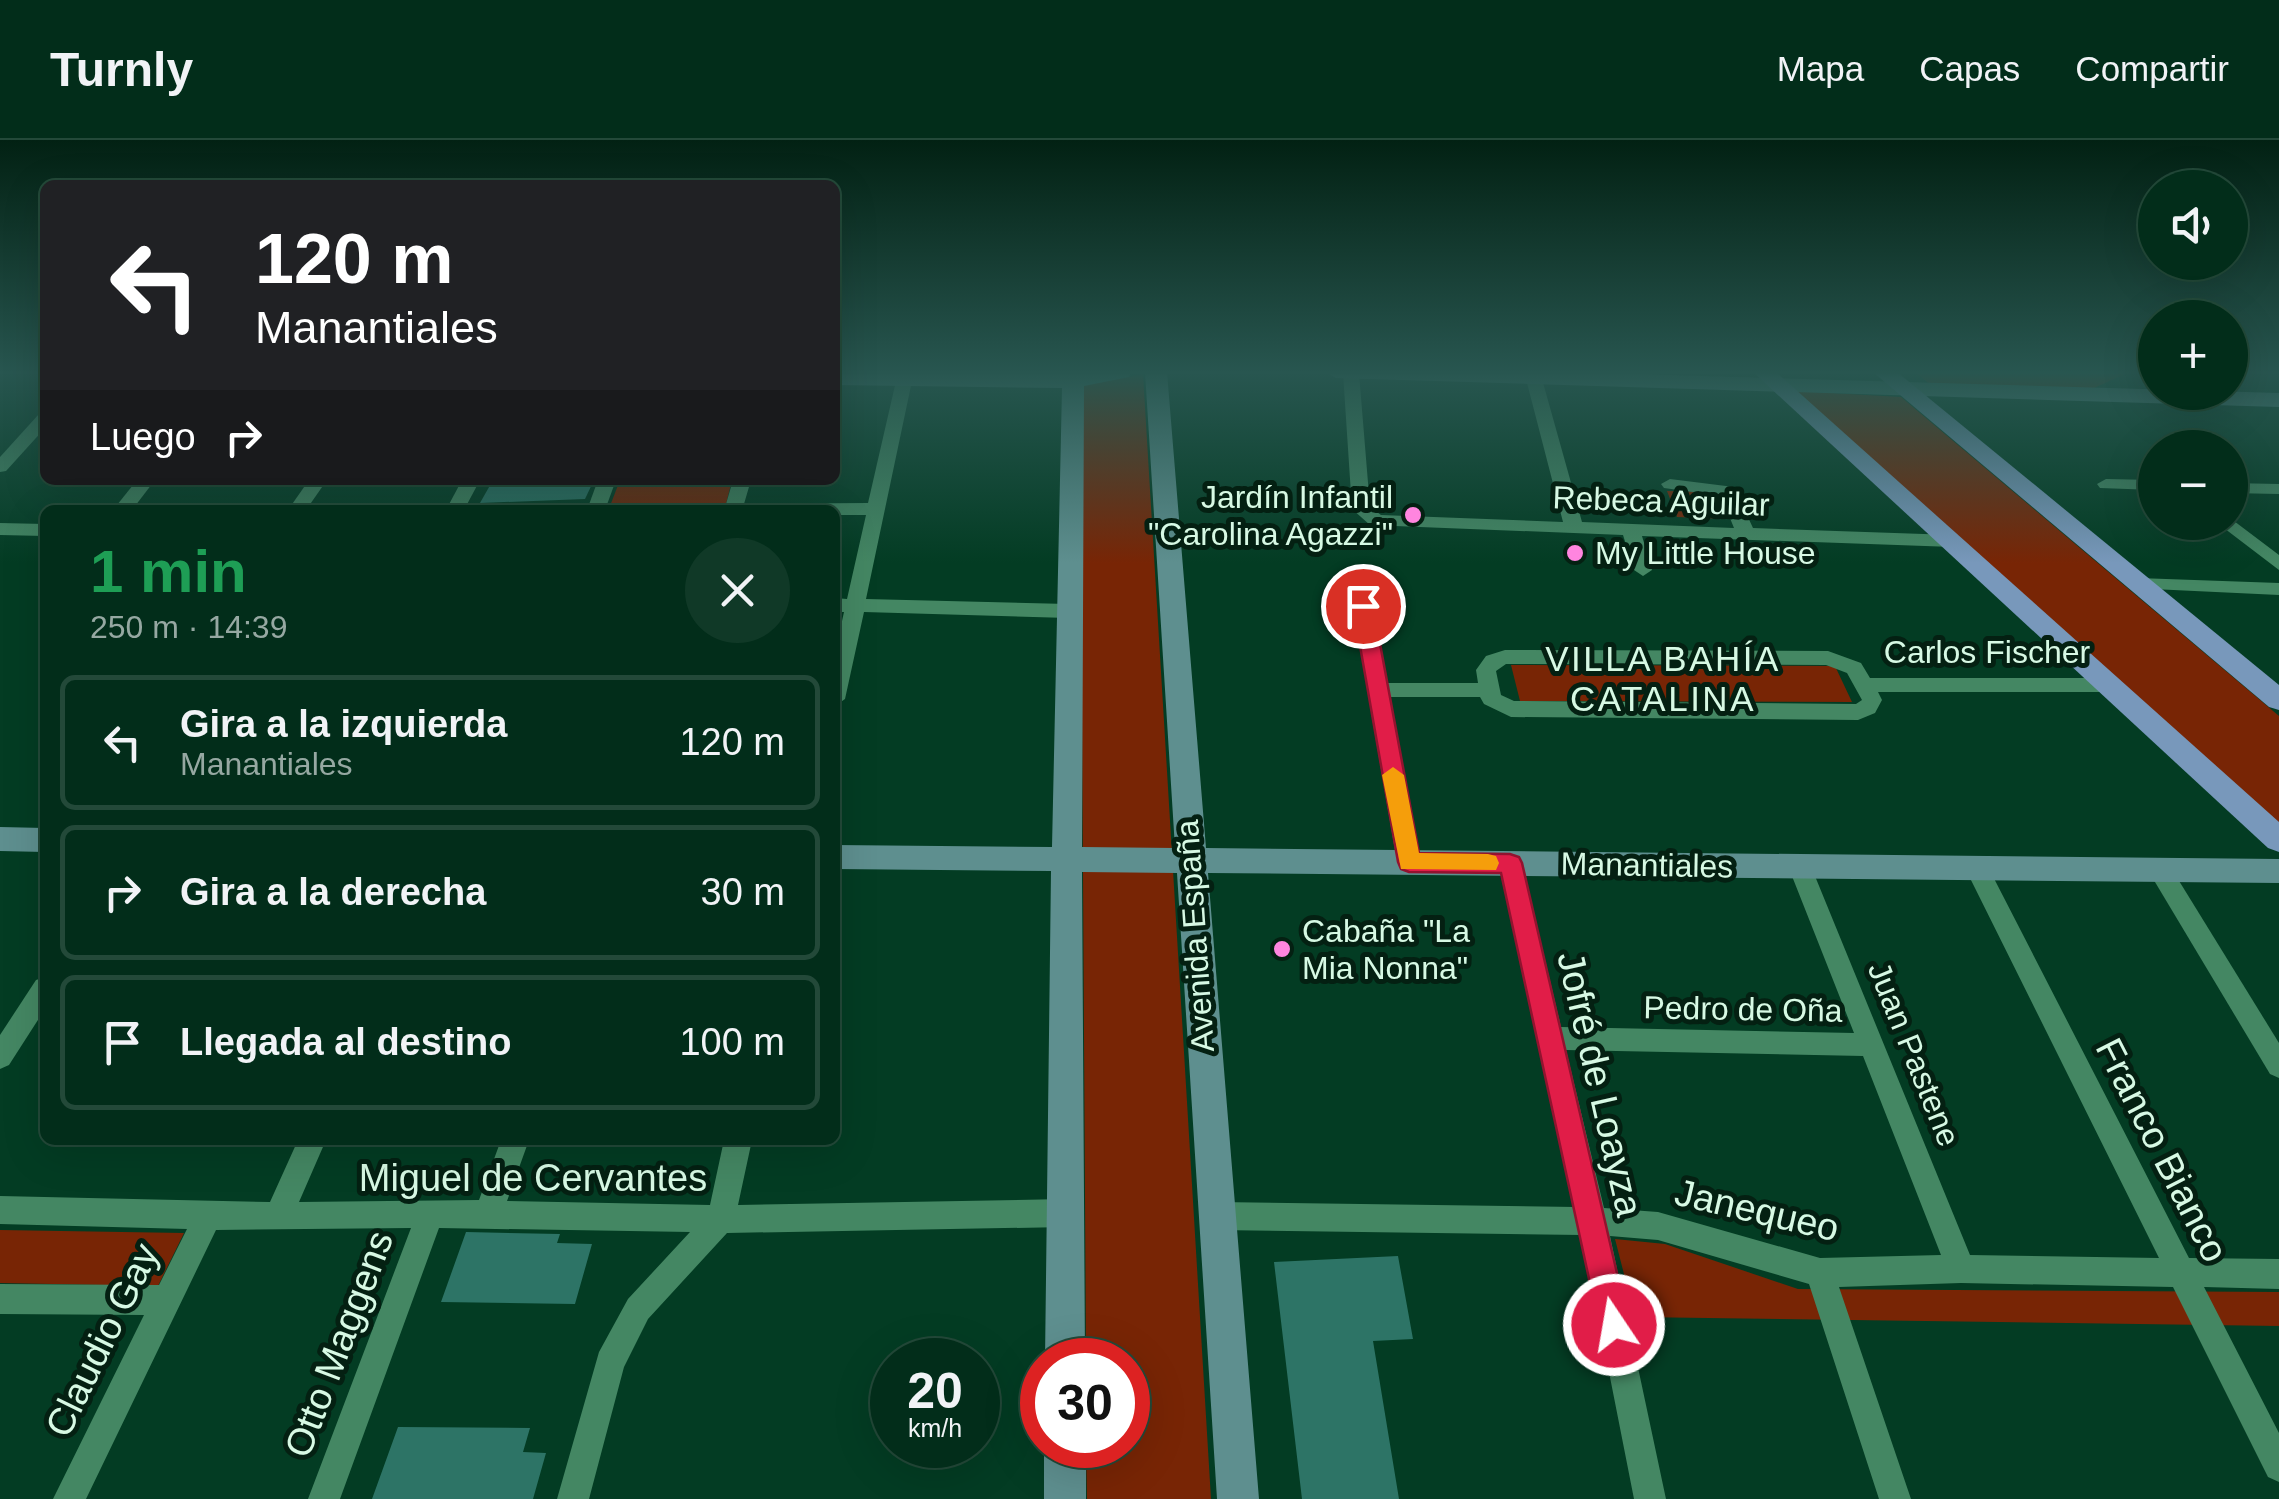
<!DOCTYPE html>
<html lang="es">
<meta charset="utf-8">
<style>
body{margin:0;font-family:Helvetica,sans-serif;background:#103927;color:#f1f3f6;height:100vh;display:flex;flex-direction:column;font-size:38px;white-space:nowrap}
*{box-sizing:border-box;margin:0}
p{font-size:32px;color:#96a8a2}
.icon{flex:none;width:55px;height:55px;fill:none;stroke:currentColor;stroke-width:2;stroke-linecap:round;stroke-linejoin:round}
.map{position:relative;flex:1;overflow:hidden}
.panel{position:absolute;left:40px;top:365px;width:800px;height:640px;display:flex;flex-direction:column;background:#022d1a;border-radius:15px;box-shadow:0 10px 40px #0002,0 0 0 2px #234939}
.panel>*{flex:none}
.top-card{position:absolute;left:40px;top:40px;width:800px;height:305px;border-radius:15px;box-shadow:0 10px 40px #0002,0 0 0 2px #234939;background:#202124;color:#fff;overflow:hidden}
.tools{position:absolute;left:2138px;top:30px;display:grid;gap:20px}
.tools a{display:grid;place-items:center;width:110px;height:110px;border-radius:50%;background:#022d1a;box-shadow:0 10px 40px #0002,0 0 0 2px #234939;font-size:50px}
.speed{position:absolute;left:870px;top:1198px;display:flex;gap:20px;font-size:50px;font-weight:700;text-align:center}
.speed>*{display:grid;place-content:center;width:130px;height:130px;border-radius:50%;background:#022d1a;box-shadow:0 10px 40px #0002,0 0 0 2px #234939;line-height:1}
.speed small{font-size:25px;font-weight:400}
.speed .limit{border:15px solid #d22;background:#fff;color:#111}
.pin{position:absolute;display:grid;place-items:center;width:85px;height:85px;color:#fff;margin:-42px;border:5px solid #fff;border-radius:50%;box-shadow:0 2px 10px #0007}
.me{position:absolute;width:110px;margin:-55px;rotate:348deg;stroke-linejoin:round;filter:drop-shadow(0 0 8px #0008)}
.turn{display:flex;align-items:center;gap:35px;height:210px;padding:0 50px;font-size:45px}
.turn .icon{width:130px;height:130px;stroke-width:2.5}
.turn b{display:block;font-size:70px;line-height:85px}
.then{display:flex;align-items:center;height:95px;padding:0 50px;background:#0003;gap:20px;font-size:38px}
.round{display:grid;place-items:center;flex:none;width:105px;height:105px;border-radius:52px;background:#103927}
.head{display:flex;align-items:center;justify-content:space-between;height:170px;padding:0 50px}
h1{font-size:60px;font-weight:700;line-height:75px;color:#1e9e55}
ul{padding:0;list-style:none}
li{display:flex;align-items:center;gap:30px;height:135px;margin:0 20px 15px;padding:0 30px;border:5px solid #234939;border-radius:15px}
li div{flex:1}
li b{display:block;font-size:38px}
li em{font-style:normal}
header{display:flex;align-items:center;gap:60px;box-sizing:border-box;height:140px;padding:0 50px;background:#022d1a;border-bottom:2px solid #234939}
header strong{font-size:48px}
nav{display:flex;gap:55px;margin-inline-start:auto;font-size:35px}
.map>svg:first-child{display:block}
.green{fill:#782505}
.building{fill:#2d7466}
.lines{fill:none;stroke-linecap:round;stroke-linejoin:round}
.street{fill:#448763;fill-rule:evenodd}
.secondary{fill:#5e8f8f;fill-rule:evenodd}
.primary{fill:#7898bb;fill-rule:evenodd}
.route{fill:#e11d48;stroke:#92132f;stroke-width:2.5}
.slow{fill:#f59e0b}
.poi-dot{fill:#ff85df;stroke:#042012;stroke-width:4}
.labels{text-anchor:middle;stroke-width:10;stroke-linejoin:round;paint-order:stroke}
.poi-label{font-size:32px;fill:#d7f9e4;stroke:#042012;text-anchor:start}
.street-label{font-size:32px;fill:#d7f9e4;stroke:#042012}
.neighbourhood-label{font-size:35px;letter-spacing:2.5px;fill:#d7f9e4;stroke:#042012}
.near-street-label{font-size:38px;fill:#d7f9e4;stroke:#042012}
</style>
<header>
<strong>Turnly</strong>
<nav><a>Mapa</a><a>Capas</a><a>Compartir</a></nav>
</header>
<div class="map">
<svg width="2279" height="1359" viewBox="0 0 2279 1359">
<rect width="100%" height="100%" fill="#033c23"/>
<g class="green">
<path d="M1915 232H2129L2092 249 1932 246Z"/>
<path d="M1143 234 1211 1359H1087L1086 1305H1128V1220H1086L1080 246Z"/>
<path d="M1795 251 1901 257 2279 576V685Z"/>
<path d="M620 340H732L726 364 610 366Z"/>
<path d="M1667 351 1718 352 1728 379 1677 377Z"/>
<path d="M1511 525 1835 526 1852 562 1520 561Z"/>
<path d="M0 1090 184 1093 158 1146 0 1143Z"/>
<path d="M1615 1099 1665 1104 1798 1149 2279 1152V1186L1635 1177Z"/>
</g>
<g class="building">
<path d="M493 340H594L585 359 480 363Z"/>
<path d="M466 1092 560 1094 557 1103 592 1104 575 1164 441 1162Z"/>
<path d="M1398 1116 1413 1199 1373 1201 1399 1359H1302L1274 1122Z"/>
<path d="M398 1287 530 1288 523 1312 546 1313 533 1359H372Z"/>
</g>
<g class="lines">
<g class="street">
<path d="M1343 233H1359L1370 367 1381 375 1563 382 1526 239 1534 234 1542 239 1582 382 1734 388 1721 356 1664 348 1661 344 1670 339 1734 347 1753 388 1953 395 1962 401 1953 407 1642 396 1652 430 1643 436 1634 430 1623 395 1370 385 1352 369Z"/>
<path d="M904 236 912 241 866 459 1068 464 1078 471 1068 478 864 472 845 559 835 566V513L844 472H835V458L847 459 866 375H835V370H671L680 364H726L733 340H751L744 364 868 363 896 241Z"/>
<path d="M45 273V288L6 331 0 332V317L39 274Z"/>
<path d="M2106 339 2155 340V350L2100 348 2097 344Z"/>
<path d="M137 340H155L132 370H113Z"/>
<path d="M309 340H327L306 370H288Z"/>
<path d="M462 340H480L464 370H446Z"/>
<path d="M598 340H616L605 370H587Z"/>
<path d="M2230 343 2279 344V354L2230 353Z"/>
<path d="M2230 378 2279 415V430L2216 382H2230Z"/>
<path d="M0 383 45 384V396L0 395Z"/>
<path d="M2138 438 2279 443V455L2131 448V440Z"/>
<path d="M1363 460 1373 467 1387 543H1478L1476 530 1486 516 1505 510 1828 511 1861 523 1870 538H2109L2119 545 2109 552H1878L1882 560 1875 573 1858 580 1511 577 1484 564 1480 557H1390L1421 722 1417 729H1401L1397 722 1353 467ZM1506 524 1826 525 1847 533 1862 560 1856 564 1514 561 1501 555 1496 531Z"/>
<path d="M1510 714 1518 716 1522 723 1561 887 1854 893 1788 726 1792 719H1808L1970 1115 2159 1118 1965 728 1969 721H1985L2189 1118 2279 1119V1149L2204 1147 2279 1293V1342L2268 1337 2173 1147 1961 1143 1839 1147 1911 1359H1879L1809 1144 1658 1100 1610 1096 1666 1359H1634L1582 1095 1217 1090 1207 1086 1203 1076 1207 1066 1217 1062 1576 1067 1498 723 1502 716ZM1566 910 1863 916 1941 1115 1820 1118 1658 1072 1604 1068Z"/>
<path d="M2160 721 2168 723 2279 903V938L2270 934 2152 737 2148 730 2152 723Z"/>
<path d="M45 837V869L9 925 0 929V895L36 840Z"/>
<path d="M298 1000H326L299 1062 479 1060 501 1000H529L507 1061 710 1065 724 1000H752L738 1065 1066 1059 1076 1063 1080 1073 1076 1083 1066 1087 727 1093 648 1179 624 1227 589 1359H557L599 1212 628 1159 690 1092 439 1088 340 1359H308L411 1088 216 1090 86 1359H53L144 1175 0 1174V1144L159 1145 187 1089 0 1084V1056L270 1062Z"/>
</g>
<g class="secondary">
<path d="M1062 232H1131L1129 237 1084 246 1082 707 1175 708 1145 232H1167L1206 708 2279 719V743L1208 733 1259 1359H1217L1177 733 1082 732 1085 1220H1045L1051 731 835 729V705L1052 707 1062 248 835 245V233Z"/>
<path d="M1326 232H1567L2279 253V267L1336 238Z"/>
<path d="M0 687 45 688V712L0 711Z"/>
<rect x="1044" y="1305" width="42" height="54"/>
</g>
<g class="primary">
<path d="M1753 232H1776L2279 682V712L2268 708Z"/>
<path d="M1873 232H1897L2279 545V570L2269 567Z"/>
</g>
</g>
<linearGradient id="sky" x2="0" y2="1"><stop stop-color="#022113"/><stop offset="0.55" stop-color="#285650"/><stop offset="1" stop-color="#285650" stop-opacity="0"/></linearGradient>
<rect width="2279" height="423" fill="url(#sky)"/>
<path class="route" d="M1363 460 1373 466 1419 713 1510 714 1519 717 1522 723 1629 1185 1625 1196 1614 1200 1604 1196 1599 1185 1501 733 1409 732 1401 729 1398 722 1353 466Z"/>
<path class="slow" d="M1393 627 1404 635 1419 713 1488 714 1496 716 1499 723 1496 730 1401 729 1382 635Z"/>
<g class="poi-dot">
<circle cx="1413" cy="375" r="10"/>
<circle cx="1575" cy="413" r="10"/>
<circle cx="1282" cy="809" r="10"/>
</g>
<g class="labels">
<g class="poi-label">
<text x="1393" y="368" text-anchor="end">Jardín Infantil<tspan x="1393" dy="37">"Carolina Agazzi"</tspan></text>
<text x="1595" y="424">My Little House</text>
<text x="1302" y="802">Cabaña "La<tspan x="1302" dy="37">Mia Nonna"</tspan></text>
</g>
<g class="street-label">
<text transform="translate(1661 361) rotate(2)" y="11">Rebeca Aguilar</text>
<text x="1987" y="523">Carlos Fischer</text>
<text transform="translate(1647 725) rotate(1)" y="11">Manantiales</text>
<text transform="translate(1195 796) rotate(-94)" y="11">Avenida España</text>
<text transform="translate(1743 869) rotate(1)" y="11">Pedro de Oña</text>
<text transform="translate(1914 914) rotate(68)" y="11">Juan Pastene</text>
</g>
<g class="neighbourhood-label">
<text x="1663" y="531">VILLA BAHÍA<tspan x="1663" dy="40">CATALINA</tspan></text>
</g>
<g class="near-street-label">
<text transform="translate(1600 944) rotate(77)" y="13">Jofré de Loayza</text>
<text transform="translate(2162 1010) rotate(63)" y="13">Franco Bianco</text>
<text x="533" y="1051">Miguel de Cervantes</text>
<text transform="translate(1757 1070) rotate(13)" y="13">Janequeo</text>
<text transform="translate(102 1200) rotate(-64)" y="13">Claudio Gay</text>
<text transform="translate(339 1204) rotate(-69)" y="13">Otto Maggens</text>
</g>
</g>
</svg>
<div class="tools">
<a><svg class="icon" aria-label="sound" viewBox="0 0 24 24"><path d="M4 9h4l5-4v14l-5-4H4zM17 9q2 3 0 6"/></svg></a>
<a>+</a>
<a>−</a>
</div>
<div class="speed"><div>20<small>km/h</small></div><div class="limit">30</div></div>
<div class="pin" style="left:1363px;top:466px;background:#d93025"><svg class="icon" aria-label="arrive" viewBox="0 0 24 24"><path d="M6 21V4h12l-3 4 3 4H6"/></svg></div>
<svg class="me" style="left:1614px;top:1185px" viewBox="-20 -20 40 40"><circle r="17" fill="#e11d48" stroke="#fff" stroke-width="3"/><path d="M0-11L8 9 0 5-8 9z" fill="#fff"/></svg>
<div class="top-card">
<div class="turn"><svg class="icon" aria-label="left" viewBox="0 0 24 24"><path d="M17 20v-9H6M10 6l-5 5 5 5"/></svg><div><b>120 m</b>Manantiales</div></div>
<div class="then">Luego<svg class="icon" aria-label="right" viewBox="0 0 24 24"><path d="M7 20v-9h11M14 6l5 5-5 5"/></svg></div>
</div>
<section class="panel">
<div class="head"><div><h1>1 min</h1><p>250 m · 14:39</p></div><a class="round"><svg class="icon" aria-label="close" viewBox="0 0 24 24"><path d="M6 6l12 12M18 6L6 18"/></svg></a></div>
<ul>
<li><svg class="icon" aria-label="left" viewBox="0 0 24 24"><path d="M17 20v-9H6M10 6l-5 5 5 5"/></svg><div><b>Gira a la izquierda</b><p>Manantiales</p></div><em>120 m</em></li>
<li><svg class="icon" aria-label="right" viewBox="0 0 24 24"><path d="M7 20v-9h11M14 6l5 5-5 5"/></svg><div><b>Gira a la derecha</b></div><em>30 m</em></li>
<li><svg class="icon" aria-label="arrive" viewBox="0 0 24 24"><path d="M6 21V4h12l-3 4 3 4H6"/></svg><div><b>Llegada al destino</b></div><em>100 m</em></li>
</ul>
</section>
</div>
